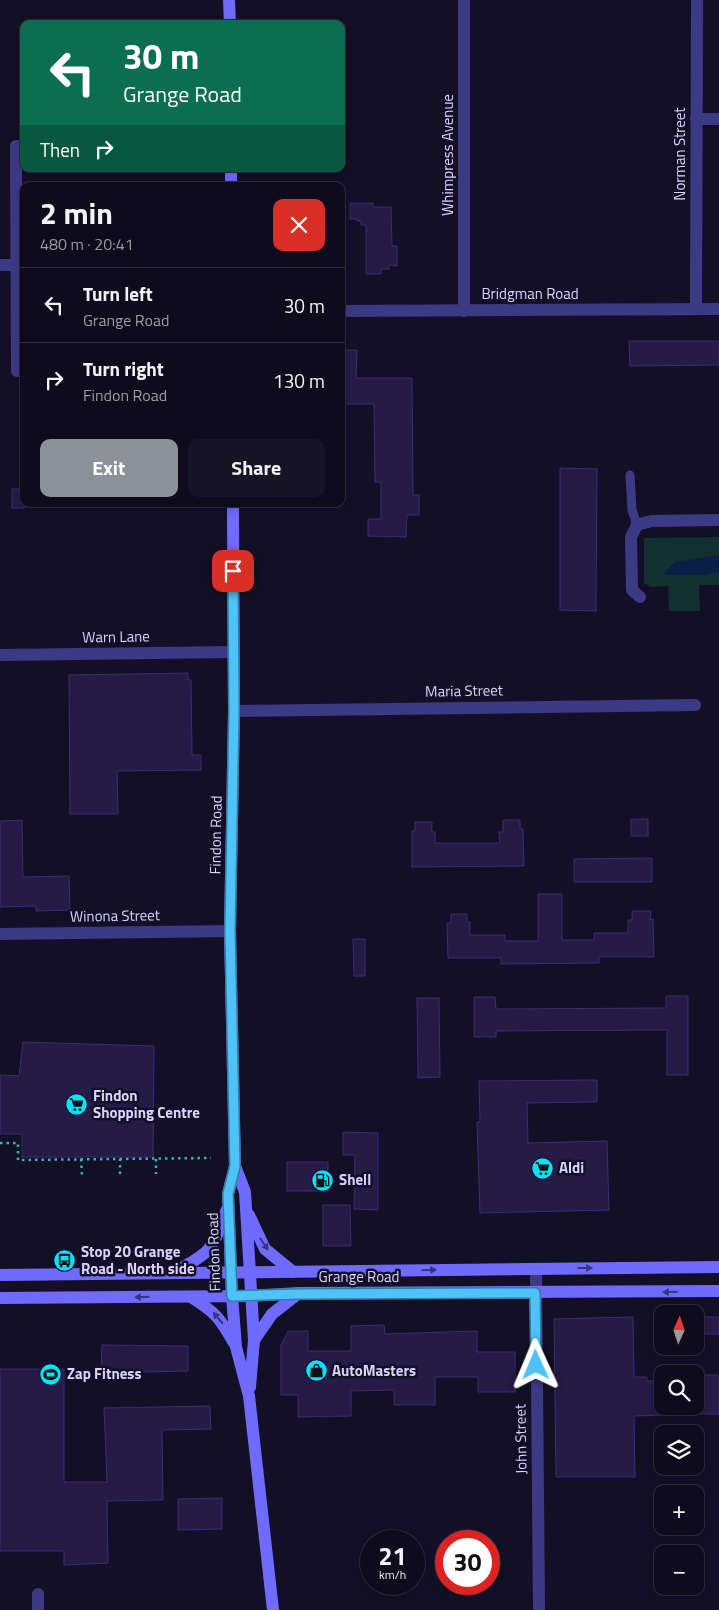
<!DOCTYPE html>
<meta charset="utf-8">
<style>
body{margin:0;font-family:"Titillium Web",sans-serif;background:#171425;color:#f1f3f6;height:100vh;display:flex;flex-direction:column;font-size:19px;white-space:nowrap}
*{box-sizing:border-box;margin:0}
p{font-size:16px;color:#9b9ba3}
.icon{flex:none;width:28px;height:28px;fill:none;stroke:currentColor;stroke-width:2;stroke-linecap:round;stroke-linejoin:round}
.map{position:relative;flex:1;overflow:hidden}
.details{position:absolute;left:20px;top:182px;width:325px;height:325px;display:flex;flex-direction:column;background:#0e0b1c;border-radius:10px;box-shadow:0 2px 8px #0003,0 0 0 1px #2e2b3b}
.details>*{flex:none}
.banner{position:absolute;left:20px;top:20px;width:325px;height:152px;border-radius:10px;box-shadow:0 2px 8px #0003,0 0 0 1px #2e2b3b;background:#0b6e4f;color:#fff;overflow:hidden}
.needle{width:32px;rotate:3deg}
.tools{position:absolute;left:654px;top:1305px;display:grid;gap:10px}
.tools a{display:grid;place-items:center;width:50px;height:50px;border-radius:10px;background:#0e0b1c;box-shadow:0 2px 8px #0003,0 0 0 1px #2e2b3b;font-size:25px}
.speed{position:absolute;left:360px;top:1530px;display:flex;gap:10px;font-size:25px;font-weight:700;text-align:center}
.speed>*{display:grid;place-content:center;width:65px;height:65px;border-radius:50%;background:#0e0b1c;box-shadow:0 2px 8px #0003,0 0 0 1px #2e2b3b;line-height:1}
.speed small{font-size:12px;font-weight:400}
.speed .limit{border:8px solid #d22;background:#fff;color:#111}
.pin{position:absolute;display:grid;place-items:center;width:42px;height:42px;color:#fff;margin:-21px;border-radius:10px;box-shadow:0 2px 8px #0006}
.me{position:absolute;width:55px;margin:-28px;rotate:359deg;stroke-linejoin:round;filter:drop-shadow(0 0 4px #0008)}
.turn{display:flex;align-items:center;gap:18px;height:105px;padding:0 20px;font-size:22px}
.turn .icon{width:65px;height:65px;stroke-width:2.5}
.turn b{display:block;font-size:35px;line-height:42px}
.then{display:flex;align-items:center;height:48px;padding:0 20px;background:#0003;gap:10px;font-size:19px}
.round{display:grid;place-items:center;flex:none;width:52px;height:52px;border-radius:10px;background:#171425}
.summary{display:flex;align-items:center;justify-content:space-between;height:85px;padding:0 20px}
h1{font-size:30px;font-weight:700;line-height:38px}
.cta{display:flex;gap:10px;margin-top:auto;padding:10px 20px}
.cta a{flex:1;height:58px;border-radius:10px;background:#8c9099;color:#fff;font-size:20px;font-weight:700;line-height:58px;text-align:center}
.cta a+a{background:#171425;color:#f1f3f6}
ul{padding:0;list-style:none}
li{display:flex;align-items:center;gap:15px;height:75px;padding:0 20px;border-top:1px solid #2e2b3b}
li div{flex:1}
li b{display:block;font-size:19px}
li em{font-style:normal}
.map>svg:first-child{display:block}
.green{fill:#12302f}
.water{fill:#0a1f44}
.building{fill:#241b47;stroke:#3b2d73}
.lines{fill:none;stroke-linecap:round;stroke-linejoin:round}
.path{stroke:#2fb8b0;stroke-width:2.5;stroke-dasharray:2.5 4;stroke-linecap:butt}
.lane{stroke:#3d3a85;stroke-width:9}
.street{stroke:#3d3a85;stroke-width:12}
.secondary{stroke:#6f6bff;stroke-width:12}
.oneway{fill:#38347d}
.route-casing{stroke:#337fa1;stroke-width:12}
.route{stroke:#4fc3f7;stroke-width:9}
.labels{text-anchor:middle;stroke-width:5;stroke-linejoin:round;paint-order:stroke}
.street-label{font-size:15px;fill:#d9d4ff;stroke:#130f26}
.poi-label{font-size:15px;font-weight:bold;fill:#d9d4ff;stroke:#130f26;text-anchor:start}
</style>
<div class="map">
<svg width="719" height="1610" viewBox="0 0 719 1610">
<rect width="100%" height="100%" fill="#130f26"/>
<path class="green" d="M719 537V585H699L700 611H669L668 586 651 587 644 583V538Z"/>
<path class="water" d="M719 555V573L713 572 708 575H662L675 562Z"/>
<g class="building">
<path d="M350 203H373V207H391L392 246H397V266L389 265V269H381V274H366V225H361V221H357V219H350Z"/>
<path d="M629 341H719V365L630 366Z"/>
<path d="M341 350H357L356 378H412L413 495H419V515H407L406 537 368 536V519H381V485L380 482H375L374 404H341Z"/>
<path d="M560 468 597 469 596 611 560 610Z"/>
<rect x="12" y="489" width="12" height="19"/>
<path d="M188 673V680H191L192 755H201V770L117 771 118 814H70L69 675Z"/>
<rect x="631" y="819" width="17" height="17"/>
<path d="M22 820 23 877 69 876 70 910 36 911V906L0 907V821Z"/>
<path d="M503 820H520V829H523L524 866 412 867V831H415V822H432V832H435V843H500L499 832H503Z"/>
<path d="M652 858V882H574V859Z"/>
<path d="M538 894H562V940H594V933H628V920H632V911H651L650 920 653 919 654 957H599V963L501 964V958H448L447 923H451V914H467V922H470V935H505V941H538Z"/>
<path d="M353 939H365V976H354Z"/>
<path d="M666 996H688V1075H667V1030L496 1031V1037H474V997H495L496 1009 666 1008Z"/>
<path d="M417 998H439L440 1077 418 1078Z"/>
<path d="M23 1042 154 1046 153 1157H22V1134H0V1075L19 1076Z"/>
<path d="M597 1080V1102L527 1103 528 1143 607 1141 609 1210 480 1213 477 1122H480L479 1081Z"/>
<path d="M343 1132 378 1133V1210L354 1209 355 1155H343Z"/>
<rect x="287" y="1162" width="41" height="29"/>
<path d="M323 1205H350L351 1246H323Z"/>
<path d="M633 1317 634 1377H647V1381H662V1415L634 1416 635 1477H556L554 1319Z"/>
<rect x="697" y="1317" width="22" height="17"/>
<path d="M384 1325 385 1334 477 1331V1352H515V1392H478V1377H435V1405H394V1390L351 1391V1416L298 1417V1395H281V1345L288 1331H308V1351H351V1326Z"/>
<path d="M102 1345 188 1346V1371L101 1373Z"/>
<path d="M0 1369H64V1482H107L104 1408 210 1406 211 1429 162 1430 163 1500 107 1501 108 1563 64 1565V1551H0Z"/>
<path d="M699 1375H719V1414H695V1380H699Z"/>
<path d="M222 1498V1529L178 1530V1499Z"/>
</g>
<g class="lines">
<g class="path">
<path d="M0 1143H18V1160L211 1158"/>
<path d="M81 1159 82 1175"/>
<path d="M156 1159V1174"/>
<path d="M120 1174V1159"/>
</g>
<path class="lane" d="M630 475 632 510 637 525"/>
<g class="street">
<path d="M464 0V311"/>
<path d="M696 119H719"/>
<path d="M0 265H16"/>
<path d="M696 309 697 0"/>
<path d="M341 311 719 309"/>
<path d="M17 371 16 146H24"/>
<path d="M640 597 632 590 631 537 637 525 651 521 719 520"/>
<path d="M0 655 233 652"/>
<path d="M234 711 695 705"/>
<path d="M0 934 230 931"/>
<path d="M536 1269 539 1610"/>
<path d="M38 1594V1610"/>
</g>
<g class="secondary">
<path d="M229 0 230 24"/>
<path d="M231 169V186"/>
<path d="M233 504 234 711 230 931 235 1166 228 1194 232 1296 236 1347 249 1396 273 1610"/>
<path d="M235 1166 245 1192 254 1340 250 1387"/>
<path d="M249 1215 265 1249 293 1272"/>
<path d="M172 1273C184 1267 196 1261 206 1252 217 1241 221 1223 227 1209"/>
<path d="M0 1275 719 1267"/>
<path d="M191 1297C215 1312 220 1318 234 1343"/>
<path d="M0 1298 251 1296 299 1293 719 1291"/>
<path d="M254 1340 272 1314 299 1293"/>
</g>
</g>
<defs><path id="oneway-solid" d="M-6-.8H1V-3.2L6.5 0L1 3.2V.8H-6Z" transform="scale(1.25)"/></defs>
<g class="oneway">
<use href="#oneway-solid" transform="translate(264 1244) rotate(56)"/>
<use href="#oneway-solid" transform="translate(585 1268)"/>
<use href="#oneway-solid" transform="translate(429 1270) rotate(-1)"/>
<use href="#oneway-solid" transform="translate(670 1292) rotate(179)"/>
<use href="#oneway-solid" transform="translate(142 1297) rotate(179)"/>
<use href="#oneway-solid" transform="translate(218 1318) rotate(-130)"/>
</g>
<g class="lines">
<defs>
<path id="route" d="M233 571 234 711 230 931 235 1166 228 1194 232 1296 299 1294 535 1293 536 1365"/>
</defs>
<use href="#route" class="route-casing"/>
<use href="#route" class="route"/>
</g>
<defs>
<symbol id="supermarket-disc" viewBox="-11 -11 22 22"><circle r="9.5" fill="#00e5ff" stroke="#130f26"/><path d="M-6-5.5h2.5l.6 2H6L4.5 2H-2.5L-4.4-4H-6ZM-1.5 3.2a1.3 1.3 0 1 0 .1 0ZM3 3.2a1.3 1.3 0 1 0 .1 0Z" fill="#111"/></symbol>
<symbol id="fuel-disc" viewBox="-11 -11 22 22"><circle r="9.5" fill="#00e5ff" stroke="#130f26"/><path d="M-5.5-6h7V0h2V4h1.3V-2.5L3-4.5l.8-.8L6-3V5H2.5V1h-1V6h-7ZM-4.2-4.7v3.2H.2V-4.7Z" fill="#111"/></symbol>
<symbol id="bus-disc" viewBox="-11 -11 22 22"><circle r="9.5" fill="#00e5ff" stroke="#130f26"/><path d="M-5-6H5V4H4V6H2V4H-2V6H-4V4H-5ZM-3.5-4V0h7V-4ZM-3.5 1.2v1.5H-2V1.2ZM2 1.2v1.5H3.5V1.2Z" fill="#111"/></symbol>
<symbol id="shop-disc" viewBox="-11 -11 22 22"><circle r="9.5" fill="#00e5ff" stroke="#130f26"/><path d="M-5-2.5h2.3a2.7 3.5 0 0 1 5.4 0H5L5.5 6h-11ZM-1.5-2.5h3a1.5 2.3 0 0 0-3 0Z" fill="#111"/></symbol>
<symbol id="stadium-disc" viewBox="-11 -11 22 22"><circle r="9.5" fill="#00e5ff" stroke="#130f26"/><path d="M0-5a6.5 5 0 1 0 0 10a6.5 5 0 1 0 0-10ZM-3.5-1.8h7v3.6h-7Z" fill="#111"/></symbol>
</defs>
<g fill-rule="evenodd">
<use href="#supermarket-disc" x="64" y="1092" width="25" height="25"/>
<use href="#supermarket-disc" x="530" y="1156" width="25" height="25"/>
<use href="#fuel-disc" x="310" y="1168" width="25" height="25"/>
<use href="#bus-disc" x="52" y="1248" width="25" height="25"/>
<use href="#shop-disc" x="304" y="1358" width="25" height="25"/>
<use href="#stadium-disc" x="38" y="1362" width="25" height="25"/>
</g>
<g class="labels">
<g class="street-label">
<text transform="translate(680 154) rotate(-90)" y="5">Norman Street</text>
<text transform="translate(448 155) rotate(-90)" y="5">Whimpress Avenue</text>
<text x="530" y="299">Bridgman Road</text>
<text transform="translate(116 637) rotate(-1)" y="5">Warn Lane</text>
<text transform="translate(464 691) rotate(-1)" y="5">Maria Street</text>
<text transform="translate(216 835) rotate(-89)" y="5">Findon Road</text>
<text transform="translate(115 916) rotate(-1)" y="5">Winona Street</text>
<text transform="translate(214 1252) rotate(-92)" y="5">Findon Road</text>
<text x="359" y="1282">Grange Road</text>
<text transform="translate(521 1439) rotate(-91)" y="5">John Street</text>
</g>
<g class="poi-label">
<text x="93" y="1101">Findon<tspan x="93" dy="17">Shopping Centre</tspan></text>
<text x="559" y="1173">Aldi</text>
<text x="339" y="1185">Shell</text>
<text x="81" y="1257">Stop 20 Grange<tspan x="81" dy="17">Road - North side</tspan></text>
<text x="332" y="1376">AutoMasters</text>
<text x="67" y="1379">Zap Fitness</text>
</g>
</g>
</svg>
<div class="tools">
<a><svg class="needle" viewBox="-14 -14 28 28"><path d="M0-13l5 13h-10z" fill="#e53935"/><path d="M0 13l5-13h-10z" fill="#9b9ba3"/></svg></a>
<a><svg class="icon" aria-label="search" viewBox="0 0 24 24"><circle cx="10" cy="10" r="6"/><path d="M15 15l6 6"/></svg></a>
<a><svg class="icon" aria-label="layers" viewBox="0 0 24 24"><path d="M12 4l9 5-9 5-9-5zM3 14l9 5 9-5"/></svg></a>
<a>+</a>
<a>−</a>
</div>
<div class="speed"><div>21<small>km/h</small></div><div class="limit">30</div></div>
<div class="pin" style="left:233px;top:571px;background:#d93025"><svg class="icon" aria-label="arrive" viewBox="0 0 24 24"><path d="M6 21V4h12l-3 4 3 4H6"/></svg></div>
<svg class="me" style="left:536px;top:1365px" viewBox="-20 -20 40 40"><path d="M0-17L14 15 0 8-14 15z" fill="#4fc3f7" stroke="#fff" stroke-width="4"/></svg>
<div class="banner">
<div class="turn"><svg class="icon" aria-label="left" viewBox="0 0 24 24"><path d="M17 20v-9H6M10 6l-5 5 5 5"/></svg><div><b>30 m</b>Grange Road</div></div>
<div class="then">Then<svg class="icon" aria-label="right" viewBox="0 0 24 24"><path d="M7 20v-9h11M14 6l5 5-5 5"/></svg></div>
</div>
<section class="details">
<div class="summary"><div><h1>2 min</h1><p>480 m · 20:41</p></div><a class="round" style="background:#d93025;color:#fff"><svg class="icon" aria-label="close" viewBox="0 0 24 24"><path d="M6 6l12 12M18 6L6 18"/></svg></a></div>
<ul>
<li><svg class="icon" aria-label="left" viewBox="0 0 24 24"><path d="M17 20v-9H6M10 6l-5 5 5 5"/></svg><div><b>Turn left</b><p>Grange Road</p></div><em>30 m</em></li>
<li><svg class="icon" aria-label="right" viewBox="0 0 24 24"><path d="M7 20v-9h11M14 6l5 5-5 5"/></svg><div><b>Turn right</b><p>Findon Road</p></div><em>130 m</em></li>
</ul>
<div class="cta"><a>Exit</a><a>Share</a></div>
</section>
</div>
